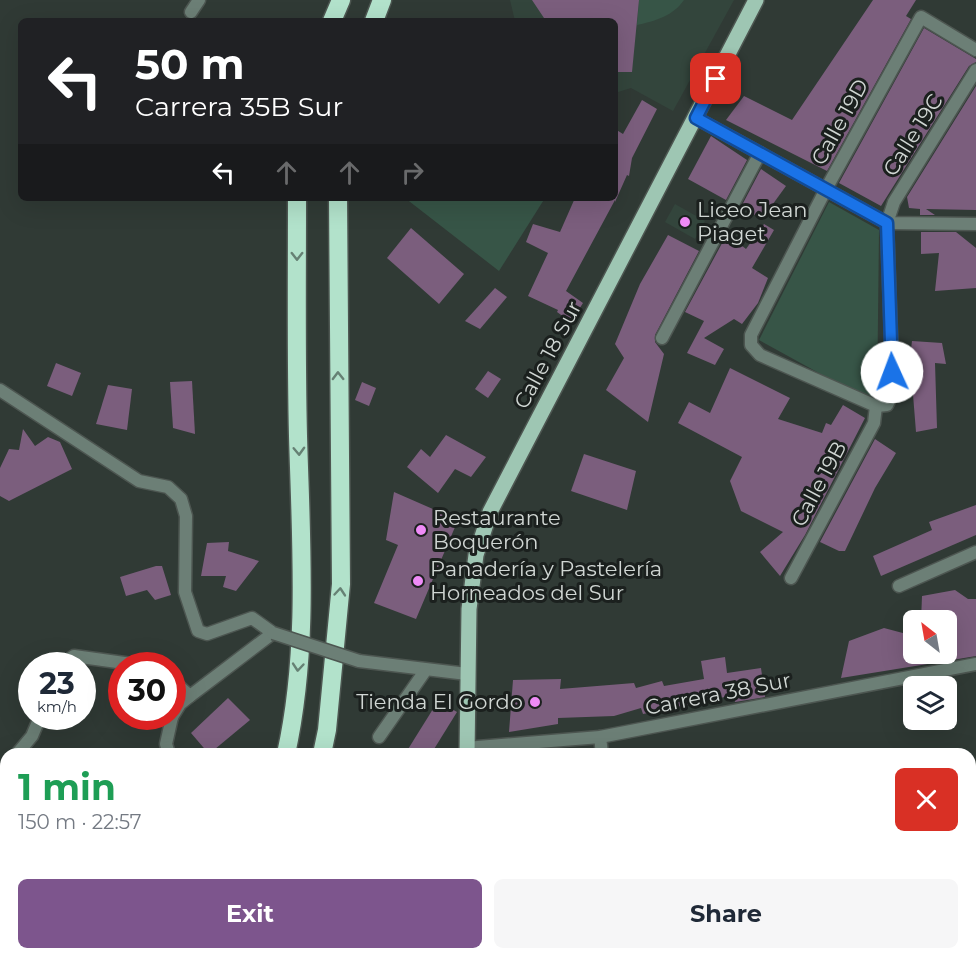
<!DOCTYPE html>
<meta charset="utf-8">
<style>
body{margin:0;font-family:Montserrat,sans-serif;background:#f6f6f7;color:#1f2937;height:100vh;display:flex;flex-direction:column;font-size:22px;white-space:nowrap}
*{box-sizing:border-box;margin:0}
p{font-size:20px;color:#747a83}
.icon{flex:none;width:33px;height:33px;fill:none;stroke:currentColor;stroke-width:2;stroke-linecap:round;stroke-linejoin:round}
.map{position:relative;flex:1;overflow:hidden}
.side{position:absolute;left:0px;top:748px;width:976px;height:212px;display:flex;flex-direction:column;background:#fff;border-radius:18px 18px 0 0;box-shadow:0 6px 24px #0002}
.side>*{flex:none}
.hud{position:absolute;left:18px;top:18px;width:600px;height:183px;border-radius:9px;box-shadow:0 6px 24px #0002;background:#202124;color:#fff;overflow:hidden}
.needle{width:39px;rotate:329deg}
.buttons{position:absolute;left:903px;top:610px;display:grid;gap:12px}
.buttons a{display:grid;place-items:center;width:54px;height:54px;border-radius:9px;background:#fff;box-shadow:0 6px 24px #0002;font-size:30px}
.speed{position:absolute;left:18px;top:652px;display:flex;gap:12px;font-size:30px;font-weight:700;text-align:center}
.speed>*{display:grid;place-content:center;width:78px;height:78px;border-radius:50%;background:#fff;box-shadow:0 6px 24px #0002;line-height:1}
.speed small{font-size:15px;font-weight:400}
.speed .limit{border:9px solid #d22;background:#fff;color:#111}
.pin{position:absolute;display:grid;place-items:center;width:51px;height:51px;color:#fff;margin:-26px;border-radius:12px;box-shadow:0 3px 9px #0006}
.me{position:absolute;width:66px;margin:-33px;rotate:358deg;stroke-linejoin:round;filter:drop-shadow(0 0 4px #0008)}
.turn{display:flex;align-items:center;gap:21px;height:126px;padding:0 18px;font-size:27px}
.turn .icon{width:78px;height:78px;stroke-width:2.5}
.turn b{display:block;font-size:42px;line-height:51px}
.lanes{display:flex;align-items:center;height:57px;padding:0 18px;background:#0003;justify-content:center;gap:30px;direction:ltr}
.lanes .off{opacity:.35}
.round{display:grid;place-items:center;flex:none;width:63px;height:63px;border-radius:9px;background:#f6f6f7}
.headline{display:flex;align-items:center;justify-content:space-between;height:102px;padding:0 18px}
h1{font-size:36px;font-weight:700;line-height:45px;color:#1e9e55}
.button{display:flex;gap:12px;margin-top:auto;padding:12px 18px}
.button a{flex:1;height:69px;border-radius:9px;background:#7d558d;color:#fff;font-size:24px;font-weight:700;line-height:69px;text-align:center}
.button a+a{background:#f6f6f7;color:#1f2937}
.map>svg:first-child{display:block}
.built{fill:#33453c}
.green{fill:#375547}
.building{fill:#7b5e7d}
.lines{fill:none;stroke-linecap:round;stroke-linejoin:round}
.street-casing{stroke:#4d5651;stroke-width:15}
.primary-casing{stroke:#4d5651;stroke-width:18}
.highway-casing{stroke:#4d5651;stroke-width:21}
.street{stroke:#6c7f76;stroke-width:12}
.primary{stroke:#9ec6b3;stroke-width:15}
.highway{stroke:#b2e2cb;stroke-width:18}
.street-bridge-casing{stroke:#4d5651;stroke-width:15;stroke-linecap:butt}
.street-bridge{stroke:#6c7f76;stroke-width:12}
.oneway{stroke:#668174}
.route-casing{stroke:#114b97;stroke-width:15}
.route{stroke:#1a73e8;stroke-width:10}
.poi-dot{fill:#ef8bf7;stroke:#1b201e;stroke-width:2}
.labels{text-anchor:middle;stroke-width:6;stroke-linejoin:round;paint-order:stroke}
.street-label{font-size:21px;fill:#d0d6d3;stroke:#1b201e}
.poi-label{font-size:21px;fill:#d0d6d3;stroke:#1b201e;text-anchor:start}
</style>
<div class="map">
<svg width="976" height="959" viewBox="0 0 976 959">
<rect width="100%" height="100%" fill="#303a35"/>
<g class="built">
<path d="M510 0H734L673 111 631 88 615 93V21H515Z"/>
<path d="M675 204 705 221 695 239 665 222Z"/>
</g>
<g class="green">
<path d="M639 0H684C673 16 655 21 637 25Z"/>
<path d="M405 198H545L499 271Z"/>
<path d="M829 202 879 230 877 405 759 340Z"/>
</g>
<g class="building">
<path d="M532 0H639L632 72H615V21H546Z"/>
<path d="M873 0H916L906 16 911 19 827 171 726 120 744 96 792 120Z"/>
<path d="M924 28 976 59V62L969 66 881 206 839 183Z"/>
<path d="M976 86V210L926 209 935 215H920V209L909 208 907 197Z"/>
<path d="M642 100 657 109 632 158 629 176 627 175 615 202V200L566 291 583 303 571 322 557 312 558 310 528 296 548 253 526 242 533 224 560 232 575 198H615V129L623 134Z"/>
<path d="M711 136 747 160 726 200 688 179Z"/>
<path d="M761 169 786 186 762 219 741 207Z"/>
<path d="M764 224 774 230 752 268 768 278 758 303 742 324 734 319 704 338 724 349 715 365 687 353 704 321 685 312 727 234 746 249Z"/>
<path d="M411 228 464 274 439 304 387 258Z"/>
<path d="M921 232H956L976 248V288L935 291 939 253 921 254Z"/>
<path d="M668 235 699 251 655 335V342L664 354 648 422 606 390 624 358 615 344 640 284Z"/>
<path d="M495 288 507 297 480 329 465 321Z"/>
<path d="M912 341 942 343 946 364 935 363 937 428 916 432 910 357Z"/>
<path d="M56 363 81 373 72 396 47 386Z"/>
<path d="M730 368 790 398 778 419 822 433 826 423 831 425 843 405 865 418 805 535 780 576 760 552 783 532 741 511 730 481 742 457 678 423 689 402 710 413Z"/>
<path d="M488 371 501 379 488 398 475 389Z"/>
<path d="M192 381 195 434 173 428 170 382Z"/>
<path d="M362 382 376 388 369 406 355 400Z"/>
<path d="M108 385 132 389 127 430 96 424Z"/>
<path d="M23 429 35 446 48 437 60 442 72 469 9 501 0 496V468L9 449 19 450Z"/>
<path d="M446 435 486 457 471 477 455 469 438 493 407 467 421 449 430 457Z"/>
<path d="M875 439 896 453 875 488 845 551H839L820 542Z"/>
<path d="M584 454 636 471 627 510 571 491Z"/>
<path d="M394 492 458 520 416 619 374 603 398 545 386 540Z"/>
<path d="M976 505V535L881 576 873 556 932 530 929 522Z"/>
<path d="M229 542 228 551 259 561 236 591 223 587 226 576H201L207 543Z"/>
<path d="M156 566H162L171 595 155 600 147 590 126 596 120 577Z"/>
<path d="M955 590 968 599H976V656L946 661V621H921L922 596Z"/>
<path d="M884 628 914 636V654H945L946 661 841 678 849 641Z"/>
<path d="M725 657 727 673 761 668 765 697 735 702 734 695 643 714 641 708 614 716 558 718V724L509 732 513 680 561 679 560 689 634 683 636 688 662 681 664 686 704 679 701 661Z"/>
<path d="M228 698 250 720 209 754 191 733Z"/>
<path d="M438 701 457 712 431 754H405Z"/>
</g>
<g class="lines">
<defs>
<g id="street">
<path d="M191 12 199 0"/>
<path d="M976 50 921 17 826 189 751 335V345L760 355 876 406 887 405 893 393 887 223 894 202 976 70"/>
<path d="M696 118 887 223 976 224"/>
<path d="M662 338 760 153"/>
<path d="M0 390 139 481 168 487 181 499 186 516 185 592 198 631 207 634 252 618 273 633 190 696 180 704 172 717"/>
<path d="M791 578 874 423 876 406"/>
<path d="M899 586 976 552"/>
<path d="M359 661 467 674"/>
<path d="M60 666 74 656 146 666"/>
<path d="M172 680 190 696"/>
<path d="M379 737 425 671"/>
<path d="M600 737 602 754"/>
<path d="M466 748 600 737 976 664"/>
<path d="M17 754 32 736 40 717"/>
<path d="M169 754 166 744 172 717"/>
<path d="M0 775 6 768"/>
<path d="M970 811 976 791"/>
<path d="M632 954 633 959"/>
<path d="M152 959 154 954"/>
<path d="M937 959 938 954"/>
</g>
<g id="primary">
<path d="M467 754 469 609 476 555 490 512 756 0"/>
<path d="M477 954 478 959"/>
</g>
<g id="highway">
<path d="M332 21 341 0"/>
<path d="M374 21 382 0"/>
<path d="M286 754C309 650 301 542 298 436 296 357 297 277 297 198"/>
<path d="M322 754 327 730 341 584 338 198"/>
<path d="M222 959 225 954"/>
<path d="M255 959 257 954"/>
</g>
</defs>
<use href="#street" class="street-casing"/>
<use href="#primary" class="primary-casing"/>
<use href="#highway" class="highway-casing"/>
<use href="#street" class="street"/>
<use href="#primary" class="primary"/>
<use href="#highway" class="highway"/>
<defs>
<path id="street-bridge" d="M273 633 359 661"/>
</defs>
<use href="#street-bridge" class="street-bridge-casing"/>
<use href="#street-bridge" class="street-bridge"/>
</g>
<defs><path id="oneway-chevron" d="M-2-3.5L2.5 0L-2 3.5" fill="none" stroke-width="1.6" stroke-linecap="round" stroke-linejoin="round" transform="scale(1.5)"/></defs>
<g class="oneway">
<use href="#oneway-chevron" transform="translate(297 256) rotate(90)"/>
<use href="#oneway-chevron" transform="translate(338 376) rotate(-91)"/>
<use href="#oneway-chevron" transform="translate(299 451) rotate(88)"/>
<use href="#oneway-chevron" transform="translate(340 592) rotate(-85)"/>
<use href="#oneway-chevron" transform="translate(298 667) rotate(95)"/>
</g>
<g class="lines">
<defs>
<path id="route" d="M716 79 696 118 887 223 892 372"/>
</defs>
<use href="#route" class="route-casing"/>
<use href="#route" class="route"/>
</g>
<g class="poi-dot">
<circle cx="685" cy="222" r="6"/>
<circle cx="421" cy="530" r="6"/>
<circle cx="418" cy="581" r="6"/>
<circle cx="535" cy="702" r="6"/>
</g>
<g class="labels">
<g class="street-label">
<text transform="translate(840 122) rotate(-61)" y="7">Calle 19D</text>
<text transform="translate(913 135) rotate(-58)" y="7">Calle 19C</text>
<text transform="translate(548 355) rotate(-62)" y="7">Calle 18 Sur</text>
<text transform="translate(819 484) rotate(-62)" y="7">Calle 19B</text>
<text transform="translate(718 694) rotate(-11)" y="7">Carrera 38 Sur</text>
</g>
<g class="poi-label">
<text x="697" y="217">Liceo Jean<tspan x="697" dy="24">Piaget</tspan></text>
<text x="433" y="525">Restaurante<tspan x="433" dy="24">Boquerón</tspan></text>
<text x="430" y="576">Panadería y Pastelería<tspan x="430" dy="24">Horneados del Sur</tspan></text>
<text x="523" y="709" text-anchor="end">Tienda El Gordo</text>
</g>
</g>
</svg>
<div class="buttons">
<a><svg class="needle" viewBox="-14 -14 28 28"><path d="M0-13l5 13h-10z" fill="#e53935"/><path d="M0 13l5-13h-10z" fill="#747a83"/></svg></a>
<a><svg class="icon" aria-label="layers" viewBox="0 0 24 24"><path d="M12 4l9 5-9 5-9-5zM3 14l9 5 9-5"/></svg></a>
</div>
<div class="speed"><div>23<small>km/h</small></div><div class="limit">30</div></div>
<div class="pin" style="left:716px;top:79px;background:#d93025"><svg class="icon" aria-label="arrive" viewBox="0 0 24 24"><path d="M6 21V4h12l-3 4 3 4H6"/></svg></div>
<svg class="me" style="left:892px;top:372px" viewBox="-20 -20 40 40"><circle r="19" fill="#fff"/><path d="M0-13L10 11 0 6-10 11z" fill="#1a73e8"/></svg>
<div class="hud">
<div class="turn"><svg class="icon" aria-label="left" viewBox="0 0 24 24"><path d="M17 20v-9H6M10 6l-5 5 5 5"/></svg><div><b>50 m</b>Carrera 35B Sur</div></div>
<div class="lanes"><svg class="icon" aria-label="left" viewBox="0 0 24 24"><path d="M17 20v-9H6M10 6l-5 5 5 5"/></svg><svg class="icon off" aria-label="ahead" viewBox="0 0 24 24"><path d="M12 20V5M6 11l6-6 6 6"/></svg><svg class="icon off" aria-label="ahead" viewBox="0 0 24 24"><path d="M12 20V5M6 11l6-6 6 6"/></svg><svg class="icon off" aria-label="right" viewBox="0 0 24 24"><path d="M7 20v-9h11M14 6l5 5-5 5"/></svg></div>
</div>
<section class="side">
<div class="headline"><div><h1>1 min</h1><p>150 m · 22:57</p></div><a class="round" style="background:#d93025;color:#fff"><svg class="icon" aria-label="close" viewBox="0 0 24 24"><path d="M6 6l12 12M18 6L6 18"/></svg></a></div>
<div class="button"><a>Exit</a><a>Share</a></div>
</section>
</div>
